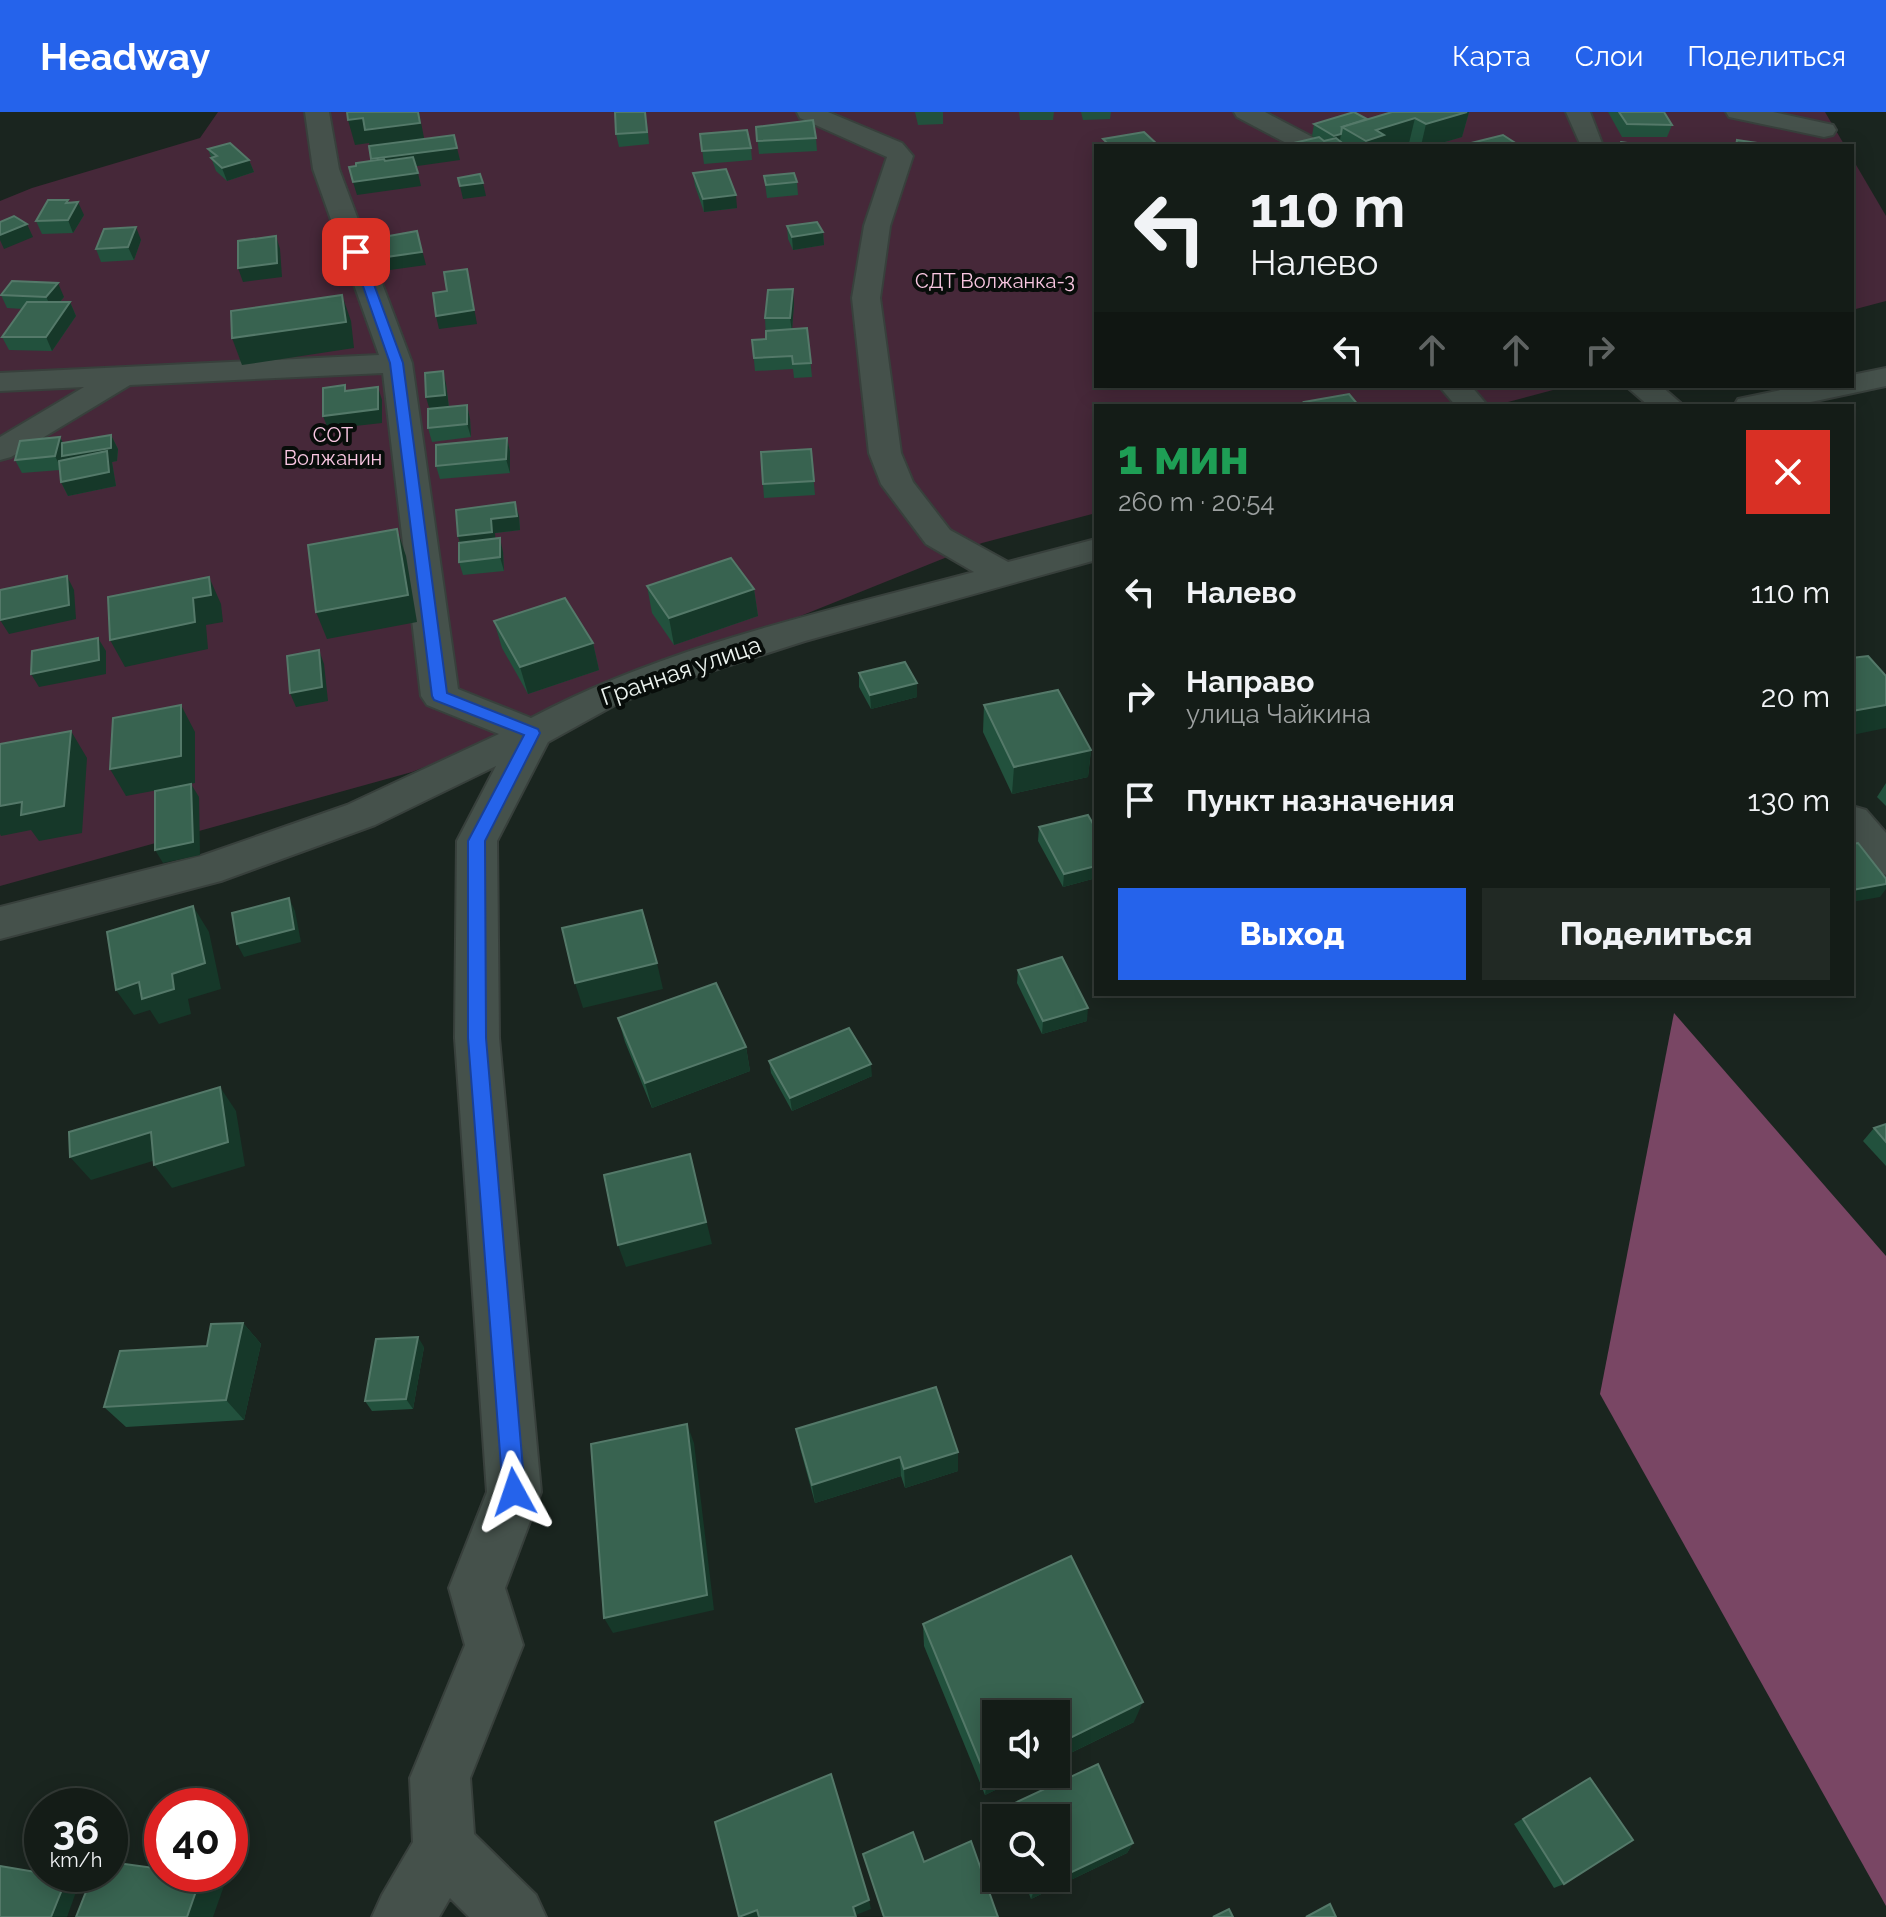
<!DOCTYPE html>
<html lang="ru">
<meta charset="utf-8">
<style>
body{margin:0;font-family:Raleway,sans-serif;background:#212924;color:#f1f3f6;height:100vh;display:flex;flex-direction:column;font-size:30px;white-space:nowrap}
*{box-sizing:border-box;margin:0}
p{font-size:26px;color:#9da1a1}
.icon{flex:none;width:44px;height:44px;fill:none;stroke:currentColor;stroke-width:2;stroke-linecap:round;stroke-linejoin:round}
.map{position:relative;flex:1;overflow:hidden}
.sheet{position:absolute;left:1094px;top:292px;width:760px;height:592px;display:flex;flex-direction:column;background:#141c17;border-radius:0px;box-shadow:0 4px 20px #0003,0 0 0 2px #333a36}
.sheet>*{flex:none}
.banner{position:absolute;left:1094px;top:32px;width:760px;height:244px;border-radius:0px;box-shadow:0 4px 20px #0003,0 0 0 2px #333a36;background:#141c17;color:#f1f3f6;overflow:hidden}
.tools{position:absolute;left:982px;top:1588px;display:grid;gap:16px}
.tools a{display:grid;place-items:center;width:88px;height:88px;border-radius:0px;background:#141c17;box-shadow:0 4px 20px #0003,0 0 0 2px #333a36;font-size:40px}
.speed{position:absolute;left:24px;top:1676px;display:flex;gap:16px;font-size:40px;font-weight:700;text-align:center}
.speed>*{display:grid;place-content:center;width:104px;height:104px;border-radius:50%;background:#141c17;box-shadow:0 4px 20px #0003,0 0 0 2px #333a36;line-height:1}
.speed small{font-size:20px;font-weight:400}
.speed .limit{border:12px solid #d22;background:#fff;color:#111}
.pin{position:absolute;display:grid;place-items:center;width:68px;height:68px;color:#fff;margin:-34px;border-radius:16px;box-shadow:0 4px 12px #0006}
.me{position:absolute;width:88px;margin:-44px;rotate:355deg;stroke-linejoin:round;filter:drop-shadow(0 0 6px #0008)}
.turn{display:flex;align-items:center;gap:28px;height:168px;padding:0 24px;font-size:36px}
.turn .icon{width:104px;height:104px;stroke-width:2.5}
.turn b{display:block;font-size:56px;line-height:68px}
.lanes{display:flex;align-items:center;height:76px;padding:0 24px;background:#0003;justify-content:center;gap:40px;direction:ltr}
.lanes .off{opacity:.35}
.round{display:grid;place-items:center;flex:none;width:84px;height:84px;border-radius:0px;background:#212924}
.head{display:flex;align-items:center;justify-content:space-between;height:136px;padding:0 24px}
h1{font-size:48px;font-weight:800;line-height:60px;color:#1e9e55}
.button{display:flex;gap:16px;margin-top:auto;padding:16px 24px}
.button a{flex:1;height:92px;border-radius:0px;background:#2563eb;color:#fff;font-size:32px;font-weight:800;line-height:92px;text-align:center}
.button a+a{background:#212924;color:#f1f3f6}
ul{padding:0;list-style:none}
li{display:flex;align-items:center;gap:24px;height:104px;padding:0 24px}
li div{flex:1}
li b{display:block;font-size:30px}
li em{font-style:normal}
header{display:flex;align-items:center;gap:48px;box-sizing:border-box;height:112px;padding:0 40px;background:#2563eb;color:#fff}
header strong{font-size:38px}
nav{display:flex;gap:44px;margin-inline-start:auto;font-size:28px}
.map>svg:first-child{display:block}
.green{fill:#462839}
.water{fill:#794664}
.lines{fill:none;stroke-linecap:round;stroke-linejoin:round}
.minor-casing{stroke:#38403c;stroke-width:4}
.minor{fill:#45514b;fill-rule:evenodd}
.wall{fill:#22513d}
.shaded-wall{fill:#163829}
.building{fill:#386350;stroke:#547969;stroke-width:2}
.route{fill:#2563eb;stroke:#184099;stroke-width:2}
.labels{text-anchor:middle;stroke-width:8;stroke-linejoin:round;paint-order:stroke}
.far-park-label{font-size:20px;fill:#fac7e2;stroke:#080d0a}
.street-label{font-size:24px;fill:#ecf3ef;stroke:#080d0a}
</style>
<header>
<strong>Headway</strong>
<nav><a>Карта</a><a>Слои</a><a>Поделиться</a></nav>
</header>
<div class="map">
<svg width="1886" height="1805" viewBox="0 0 1886 1805">
<rect width="100%" height="100%" fill="#1a251f"/>
<g class="green">
<path d="M218 0H1825L1845 34H1096V274H1568L1493 294H1096V401L982 431 412 660 0 774V89L32 76 200 26Z"/>
<path d="M1852 46 1886 104V189L1852 198Z"/>
</g>
<path class="water" d="M1674 901 1886 1144V1794L1600 1282Z"/>
<g class="lines">
<defs>
<g id="minor">
<path d="M305 0H329L339 57 412 251 458 577 531 606C668 533 825 500 974 460L926 432 881 372 869 341 852 186 864 114 887 45 800 6 797 0H828L902 31 913 44 890 114 880 186 901 341 913 370 950 418 1008 450 1096 427V448L805 529 649 579 613 594 548 630 497 729 499 926 541 1380 505 1476 523 1533 470 1666 474 1722 536 1783 546 1805H469L450 1786 439 1805H372L382 1783 413 1730 410 1666 465 1533 449 1476 487 1380 455 926 457 729 496 654 375 713 221 769 0 827V795L201 744 347 693 499 622 427 593 421 584 383 261 130 273 11 345 0 348V325L84 275 0 279V261L379 243 313 57Z"/>
<path d="M1234 0H1265L1320 29 1324 34H1292L1237 5Z"/>
<path d="M1566 0H1590L1603 34H1581Z"/>
<path d="M1726 0H1773L1833 13 1836 18 1833 23 1824 25 1729 5Z"/>
<path d="M1886 256V274L1792 294H1734L1738 287 1800 274H1852V263Z"/>
<path d="M1439 274H1471L1488 294H1456Z"/>
<path d="M1626 274H1661L1684 294H1649Z"/>
<path d="M1852 694 1866 698 1886 721V763C1849 752 1852 726 1852 694Z"/>
</g>
</defs>
<use href="#minor" class="minor-casing"/>
<use href="#minor" class="minor"/>
</g>
<g class="wall">
<path d="M915 0H943V12L918 13Z"/>
<path d="M1019 0H1054L1053 8H1020Z"/>
<path d="M1081 0H1111L1110 7 1083 8Z"/>
<path d="M1469 0 1462 25 1431 34H1414L1409 31 1400 34H1281L1315 26 1312 24 1314 12Z"/>
<path d="M1608 0H1664L1672 13 1667 25H1622Z"/>
<path d="M647 10 649 32 619 35 616 22Z"/>
<path d="M756 15 816 26 817 39 759 42Z"/>
<path d="M700 22 751 36 752 48 704 52Z"/>
<path d="M208 37 249 48 254 60 227 69 216 59Z"/>
<path d="M693 61 737 96 704 100 695 74Z"/>
<path d="M764 64 797 70 798 83 767 86Z"/>
<path d="M84 103 73 121 42 122 36 109Z"/>
<path d="M787 114 823 120 824 133 793 138 788 127Z"/>
<path d="M141 128 134 148 101 150 96 137Z"/>
<path d="M1 183 64 185 60 190H70L76 204 52 239 9 238 2 225 23 197 7 196Z"/>
<path d="M794 191 792 217 807 216 812 265 794 266 793 257 755 259 752 228 766 227 765 206Z"/>
<path d="M446 272 449 295 467 293 470 307 471 325 432 330 428 316Z"/>
<path d="M111 323 118 337 117 349 112 350 116 374 68 384 61 370 60 358 22 361 15 348 60 325 63 331Z"/>
<path d="M507 326 510 340V361L440 367 436 354Z"/>
<path d="M811 337 815 383 764 386 763 372Z"/>
<path d="M519 404 520 418 495 421V427L503 440 504 459 463 463 459 450 460 431 458 424Z"/>
<path d="M647 474 754 477 758 504 674 533 652 501Z"/>
<path d="M494 509 593 531 599 558 528 582 502 536Z"/>
<path d="M859 561 917 571V585L871 597 859 575Z"/>
<path d="M984 593 1091 638 1088 665 1012 682 983 620Z"/>
<path d="M1886 671V694L1877 685Z"/>
<path d="M1039 715 1096 717V766L1063 775 1038 729Z"/>
<path d="M1018 858 1087 909 1042 922 1017 871Z"/>
<path d="M618 906 746 935 750 959 652 996 625 930Z"/>
<path d="M769 949 872 964 792 999 771 961Z"/>
<path d="M1886 1012V1054L1863 1029 1874 1016Z"/>
<path d="M243 1211 261 1232 244 1308 126 1315 104 1295Z"/>
<path d="M424 1235 413 1297 372 1299 365 1289Z"/>
<path d="M796 1317 958 1340V1359L905 1376 901 1364 815 1391 800 1336Z"/>
<path d="M923 1512 1134 1610 985 1683 924 1534Z"/>
<path d="M1098 1652 1133 1731 1127 1741 1031 1787 1023 1766H1056V1706H1001L1002 1697Z"/>
<path d="M1590 1666 1564 1772 1554 1776 1514 1712Z"/>
</g>
<g class="shaded-wall">
<path d="M419 0 426 36 372 43 369 31 355 33 348 8Z"/>
<path d="M1469 0 1462 25 1431 34H1421L1426 12Z"/>
<path d="M1415 6 1409 31 1400 34H1364L1366 29 1376 18Z"/>
<path d="M1341 22 1339 34H1332L1334 24Z"/>
<path d="M457 36 460 48 375 60 371 47Z"/>
<path d="M249 48 254 60 227 69 222 56Z"/>
<path d="M418 61 421 74 357 83 353 70Z"/>
<path d="M483 71 486 84 463 87 460 74Z"/>
<path d="M736 83 737 96 704 100 703 87Z"/>
<path d="M68 88 73 99 78 90 84 103 73 121 68 108 66 91Z"/>
<path d="M27 112 33 125 4 137 0 128V123Z"/>
<path d="M136 115 141 128 134 148 128 135Z"/>
<path d="M417 119 426 153 390 158 386 145Z"/>
<path d="M823 120 824 133 793 138 792 125Z"/>
<path d="M276 124 280 137 282 165 243 170 238 156Z"/>
<path d="M467 157 477 212 439 217 436 204Z"/>
<path d="M58 171 64 185 53 198 46 185Z"/>
<path d="M793 177 794 191 792 219 790 206Z"/>
<path d="M342 183 351 209 354 236 242 253 232 226Z"/>
<path d="M70 190 76 204 52 239 46 225Z"/>
<path d="M443 259 446 272 449 296 430 299 426 285Z"/>
<path d="M378 275 382 288V311L328 317 323 304Z"/>
<path d="M467 293 470 307 471 325 467 312Z"/>
<path d="M111 323 118 337 117 349 112 350 116 374 68 384 61 370 62 358 55 344 60 325 67 339Z"/>
<path d="M507 326 510 340V361L506 347Z"/>
<path d="M515 390 519 404 520 418 495 421 496 433 462 438 458 424Z"/>
<path d="M397 417 406 444 417 510 327 527 316 500Z"/>
<path d="M500 426 503 440 504 459 500 445Z"/>
<path d="M67 464 74 478 76 507 9 522 0 508Z"/>
<path d="M209 465 221 492 223 510 206 513 208 537 125 555 110 528Z"/>
<path d="M754 477 758 504 674 533 669 506Z"/>
<path d="M98 526 106 539V562L39 575 31 562Z"/>
<path d="M593 531 599 558 528 582 520 555Z"/>
<path d="M319 538 324 552 328 589 296 595 290 581Z"/>
<path d="M917 571V585L871 597 870 583Z"/>
<path d="M181 593 195 620V671L126 684 110 657Z"/>
<path d="M1886 593V616L1852 623V599Z"/>
<path d="M71 619 87 646 82 721 39 729 31 718 1 724 0 722V694Z"/>
<path d="M1091 638 1088 665 1012 682 1014 655Z"/>
<path d="M191 672 199 685 200 743 163 751 155 738Z"/>
<path d="M1096 754V766L1063 775 1064 762Z"/>
<path d="M1886 772V777L1880 785 1852 790V778Z"/>
<path d="M289 786 295 799 301 830 244 845 237 832Z"/>
<path d="M193 794 209 820 221 877 188 887 191 902 159 912 150 898 134 903 116 878 172 862Z"/>
<path d="M657 851 663 877 583 896 575 871Z"/>
<path d="M1088 896 1087 909 1042 922 1043 909Z"/>
<path d="M746 935 750 959 652 996 645 971Z"/>
<path d="M871 952 872 964 792 999 790 986Z"/>
<path d="M220 975 236 999 245 1054 172 1076 154 1053Z"/>
<path d="M151 1020 169 1044 91 1068 70 1045Z"/>
<path d="M690 1042 712 1132 626 1155 618 1133Z"/>
<path d="M243 1211 261 1232 244 1308 226 1288Z"/>
<path d="M418 1225 424 1235 413 1297 406 1287Z"/>
<path d="M687 1312 694 1331 714 1498 613 1521 604 1506Z"/>
<path d="M958 1340V1359L905 1376 904 1357Z"/>
<path d="M900 1345 901 1364 815 1391 812 1373Z"/>
<path d="M1143 1590 1134 1610 1056 1648V1633Z"/>
<path d="M996 1662H1028L985 1683 987 1667Z"/>
<path d="M1133 1731 1127 1741 1031 1787 1034 1778Z"/>
<path d="M202 1762 225 1771 213 1805H187Z"/>
<path d="M67 1765 80 1769 67 1805H51Z"/>
<path d="M869 1788 871 1797 856 1803 853 1795Z"/>
<path d="M757 1798 762 1805H740Z"/>
</g>
<g class="building">
<path d="M347 0H418L420 11 365 18 363 6 348 8Z"/>
<path d="M615 0H645L647 20 616 22Z"/>
<path d="M1354 0 1367 7 1342 15 1341 22 1334 24 1314 12Z"/>
<path d="M1392 0H1467L1426 12 1415 6 1376 18 1384 23 1366 29 1342 15Z"/>
<path d="M1619 0H1664L1672 13 1627 12Z"/>
<path d="M813 8 816 26 757 29 756 15Z"/>
<path d="M747 18 751 36 702 39 700 22Z"/>
<path d="M1144 20 1159 34H1110L1103 27Z"/>
<path d="M454 23 457 36 371 47 369 34Z"/>
<path d="M1503 23 1520 34H1459Z"/>
<path d="M1319 25 1324 29 1336 26 1346 34H1281Z"/>
<path d="M1737 28 1765 32V34H1736Z"/>
<path d="M1621 30 1647 34H1619Z"/>
<path d="M230 31 249 48 222 56 211 46 217 44 208 37Z"/>
<path d="M413 45 418 61 353 70 349 55 356 54V51L384 47 385 49Z"/>
<path d="M726 57 736 83 703 87 693 61Z"/>
<path d="M794 61 797 70 766 73 764 64Z"/>
<path d="M480 62 483 71 460 74 458 66Z"/>
<path d="M48 88H68L66 91 78 90 68 108 36 109Z"/>
<path d="M14 104 27 112 0 123V110Z"/>
<path d="M817 110 823 120 792 125 787 114Z"/>
<path d="M136 115 128 135 96 137 104 117Z"/>
<path d="M417 119 422 140 386 145 383 125Z"/>
<path d="M276 124 277 151 238 156V129Z"/>
<path d="M467 157 474 198 436 204 433 181 447 179 444 160Z"/>
<path d="M12 169 58 171 46 185 1 183Z"/>
<path d="M793 177 790 206H765L768 178Z"/>
<path d="M342 183 346 210 232 226 231 199Z"/>
<path d="M27 190H70L46 225H2Z"/>
<path d="M807 216 811 251 793 252 792 244 754 246 752 228 766 227V219Z"/>
<path d="M443 259 445 283 426 285 425 261Z"/>
<path d="M345 273V279L378 275V297L323 304V276Z"/>
<path d="M1349 282 1359 294H1307L1304 290Z"/>
<path d="M467 293V312L428 316V297Z"/>
<path d="M111 323V336L62 344V331Z"/>
<path d="M60 325 55 344 15 348 20 329Z"/>
<path d="M507 326 506 347 436 354V333Z"/>
<path d="M811 337 814 369 763 372 761 340Z"/>
<path d="M107 339 109 360 61 370 59 349Z"/>
<path d="M515 390 517 404 491 407 492 420 458 424 456 398Z"/>
<path d="M397 417 408 483 316 500 308 433Z"/>
<path d="M500 426V445L459 450V431Z"/>
<path d="M731 446 754 477 669 506 647 474Z"/>
<path d="M67 464 69 493 0 508V478Z"/>
<path d="M209 465 211 483 193 486 195 510 110 528 108 485Z"/>
<path d="M565 486 593 531 520 555 494 509Z"/>
<path d="M98 526 99 548 31 562 32 539Z"/>
<path d="M319 538 322 575 290 581 287 544Z"/>
<path d="M1868 544 1886 564V593L1852 599V546Z"/>
<path d="M905 550 917 571 870 583 859 561Z"/>
<path d="M1058 578 1091 638 1014 655 984 593Z"/>
<path d="M181 593V644L110 657 113 606Z"/>
<path d="M71 619 64 694 21 703 22 690 0 694V632Z"/>
<path d="M191 672 193 730 155 738V679Z"/>
<path d="M1088 703 1096 717V754L1064 762 1039 715Z"/>
<path d="M1858 731 1886 767V772L1852 778V732Z"/>
<path d="M289 786 294 817 237 832 232 801Z"/>
<path d="M193 794 205 851 172 862 174 877 142 887 139 870 116 878 107 820Z"/>
<path d="M642 798 657 851 575 871 562 816Z"/>
<path d="M1062 845 1088 896 1043 909 1018 858Z"/>
<path d="M716 871 746 935 645 971 618 906Z"/>
<path d="M849 916 871 952 790 986 769 949Z"/>
<path d="M220 975 228 1030 154 1053 151 1020 70 1045 69 1020Z"/>
<path d="M1886 1012V1030L1874 1016Z"/>
<path d="M690 1042 706 1110 618 1133 604 1063Z"/>
<path d="M243 1211 226 1288 104 1295 120 1239 207 1234 211 1212Z"/>
<path d="M418 1225 406 1287 365 1289 376 1227Z"/>
<path d="M936 1275 958 1340 904 1357 900 1345 812 1373 796 1317Z"/>
<path d="M687 1312 707 1483 604 1506 591 1332Z"/>
<path d="M1071 1444 1143 1590 1056 1633V1602H996V1662L987 1667 923 1512Z"/>
<path d="M1098 1652 1133 1731 1034 1778 1029 1766H1056V1706H1006L1002 1697Z"/>
<path d="M831 1662 869 1788 853 1795 856 1805H759L757 1798 739 1805 715 1710Z"/>
<path d="M1590 1666 1633 1728 1564 1772 1523 1707Z"/>
<path d="M913 1720 924 1750 971 1729 998 1805H884L863 1742Z"/>
<path d="M110 1750 162 1757V1762H202L187 1805H76L93 1762H110Z"/>
<path d="M0 1754 42 1761V1762L67 1765 51 1805H0Z"/>
<path d="M1330 1792 1336 1805H1306Z"/>
<path d="M1229 1797 1233 1805H1213Z"/>
</g>
<path class="route" d="M356 136 362 140 403 251 447 581 538 617 540 621 485 729 486 926 525 1380 522 1388 514 1391 506 1388 503 1380 468 926V729L524 623 434 588 432 584 390 251 351 140Z"/>
<g class="labels">
<g class="far-park-label">
<text x="995" y="176">СДТ Волжанка-3</text>
<text x="333" y="330">СОТ<tspan x="333" dy="23">Волжанин</tspan></text>
</g>
<g class="street-label">
<text transform="translate(681 559) rotate(-19)" y="8">Гранная улица</text>
</g>
</g>
</svg>
<div class="tools">
<a><svg class="icon" aria-label="sound" viewBox="0 0 24 24"><path d="M4 9h4l5-4v14l-5-4H4zM17 9q2 3 0 6"/></svg></a>
<a><svg class="icon" aria-label="search" viewBox="0 0 24 24"><circle cx="10" cy="10" r="6"/><path d="M15 15l6 6"/></svg></a>
</div>
<div class="speed"><div>36<small>km/h</small></div><div class="limit">40</div></div>
<div class="pin" style="left:356px;top:140px;background:#d93025"><svg class="icon" aria-label="arrive" viewBox="0 0 24 24"><path d="M6 21V4h12l-3 4 3 4H6"/></svg></div>
<svg class="me" style="left:514px;top:1380px" viewBox="-20 -20 40 40"><path d="M0-17L14 15 0 8-14 15z" fill="#2563eb" stroke="#fff" stroke-width="4"/></svg>
<div class="banner">
<div class="turn"><svg class="icon" aria-label="left" viewBox="0 0 24 24"><path d="M17 20v-9H6M10 6l-5 5 5 5"/></svg><div><b>110 m</b>Налево</div></div>
<div class="lanes"><svg class="icon" aria-label="left" viewBox="0 0 24 24"><path d="M17 20v-9H6M10 6l-5 5 5 5"/></svg><svg class="icon off" aria-label="ahead" viewBox="0 0 24 24"><path d="M12 20V5M6 11l6-6 6 6"/></svg><svg class="icon off" aria-label="ahead" viewBox="0 0 24 24"><path d="M12 20V5M6 11l6-6 6 6"/></svg><svg class="icon off" aria-label="right" viewBox="0 0 24 24"><path d="M7 20v-9h11M14 6l5 5-5 5"/></svg></div>
</div>
<section class="sheet">
<div class="head"><div><h1>1 мин</h1><p>260 m · 20:54</p></div><a class="round" style="background:#d93025;color:#fff"><svg class="icon" aria-label="close" viewBox="0 0 24 24"><path d="M6 6l12 12M18 6L6 18"/></svg></a></div>
<ul>
<li><svg class="icon" aria-label="left" viewBox="0 0 24 24"><path d="M17 20v-9H6M10 6l-5 5 5 5"/></svg><div><b>Налево</b></div><em>110 m</em></li>
<li><svg class="icon" aria-label="right" viewBox="0 0 24 24"><path d="M7 20v-9h11M14 6l5 5-5 5"/></svg><div><b>Направо</b><p>улица Чайкина</p></div><em>20 m</em></li>
<li><svg class="icon" aria-label="arrive" viewBox="0 0 24 24"><path d="M6 21V4h12l-3 4 3 4H6"/></svg><div><b>Пункт назначения</b></div><em>130 m</em></li>
</ul>
<div class="button"><a>Выход</a><a>Поделиться</a></div>
</section>
</div>
